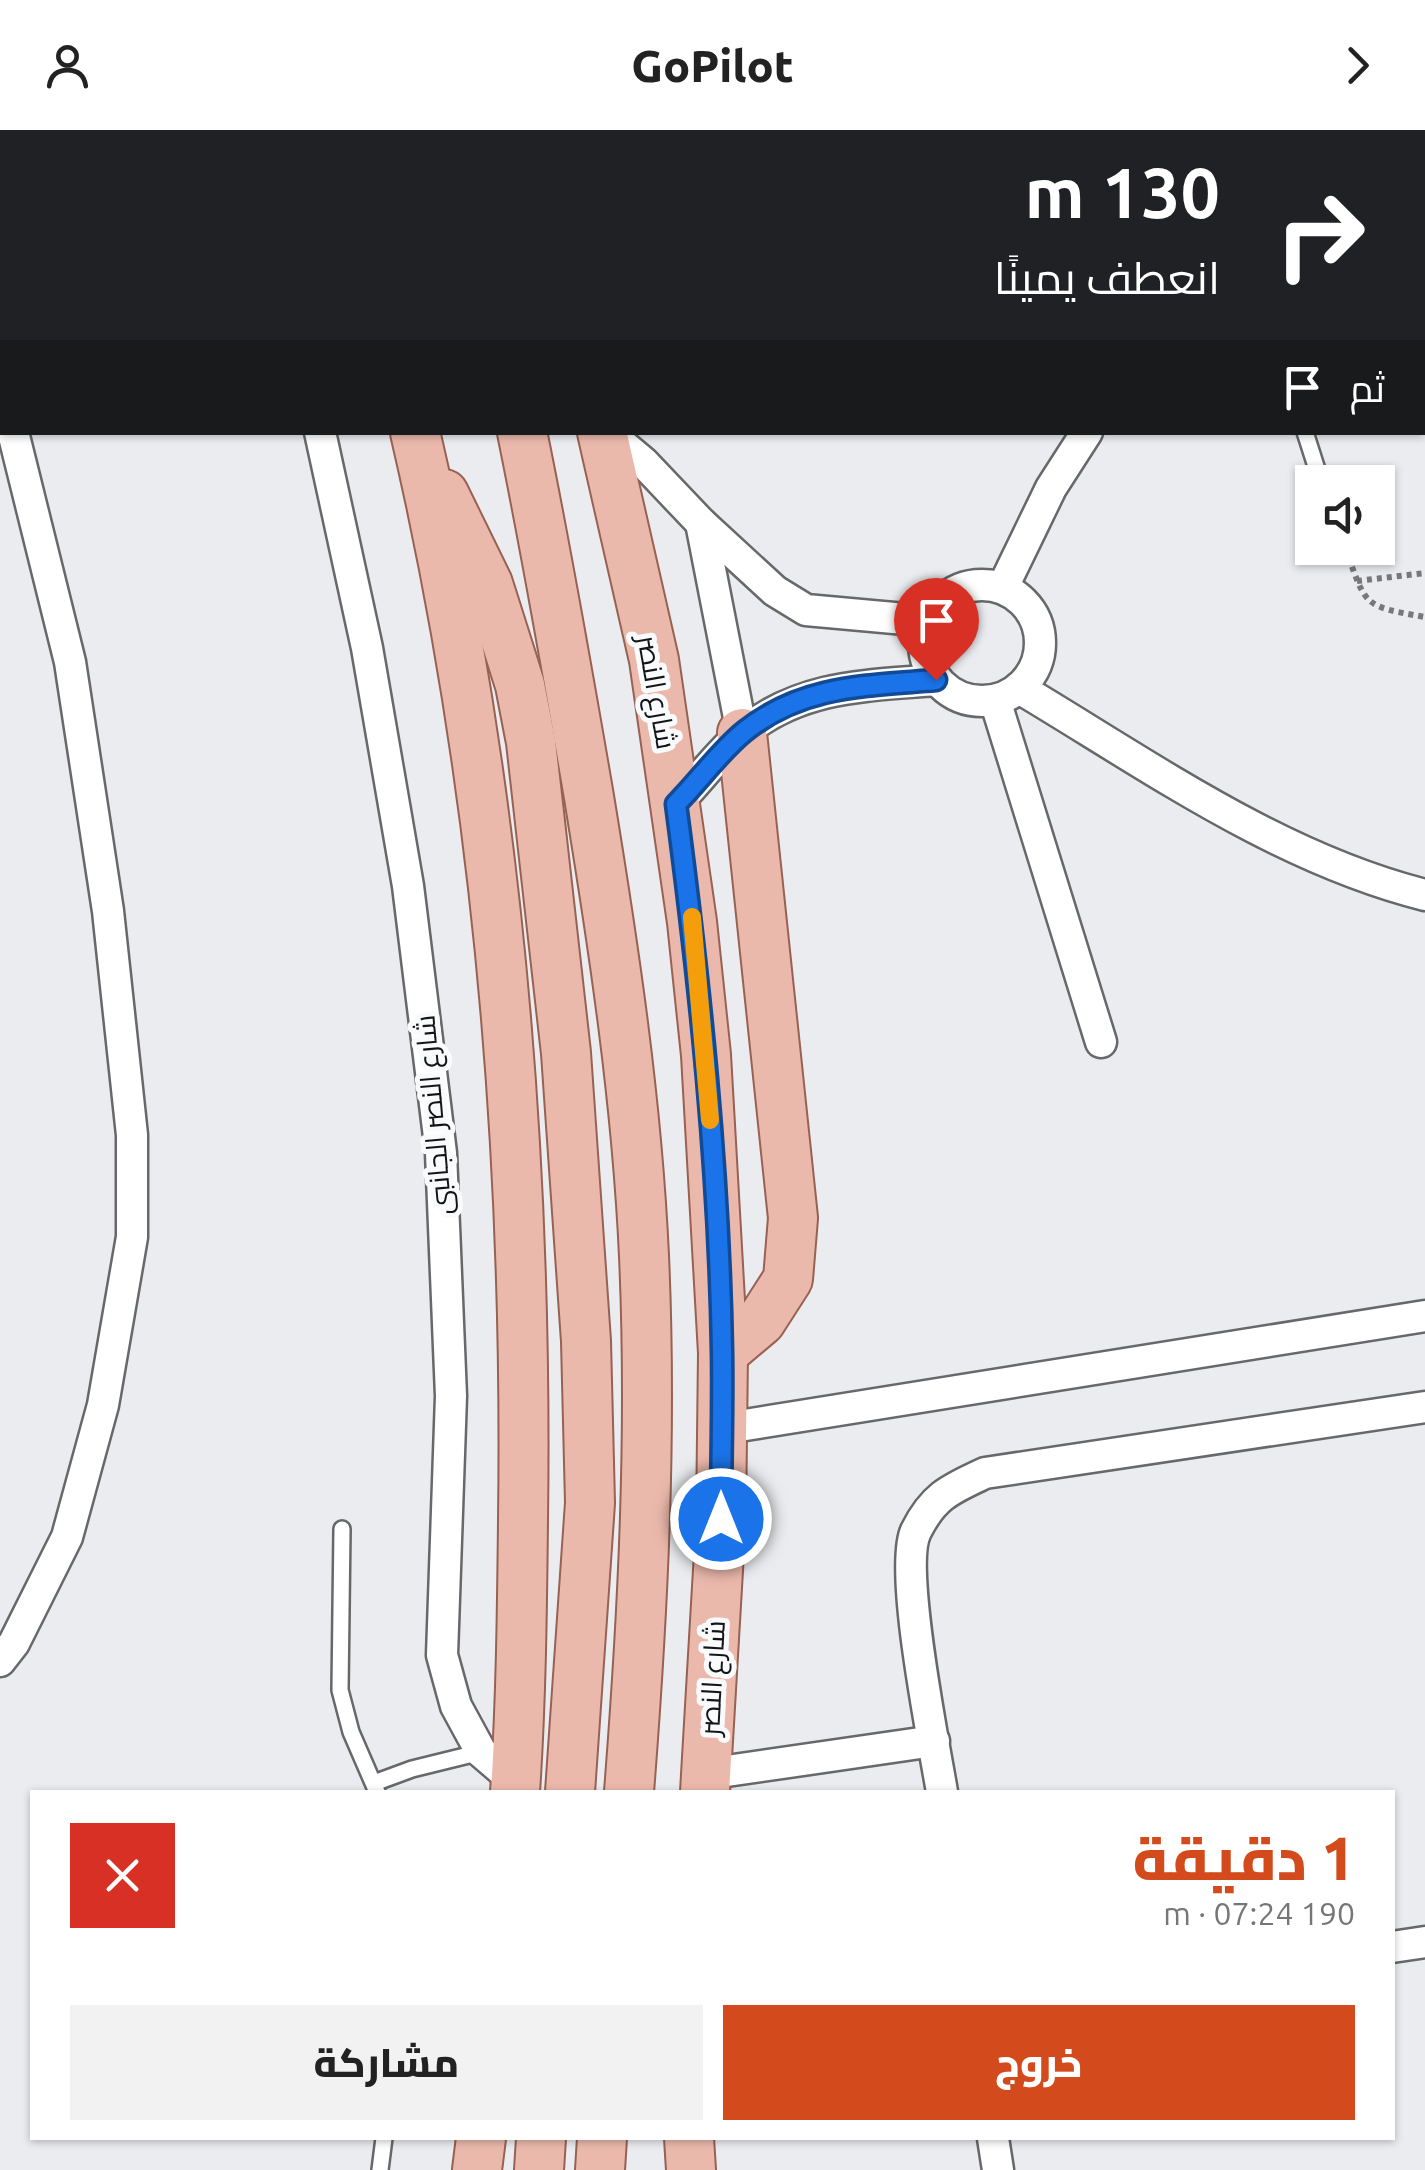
<!DOCTYPE html>
<html lang="ar">
<meta charset="utf-8">
<style>
body{margin:0;font-family:Ubuntu,Cairo,sans-serif;background:#f2f2f2;color:#222;direction:rtl;height:100vh;display:flex;flex-direction:column;font-size:38px;white-space:nowrap}
*{box-sizing:border-box;margin:0}
p{font-size:32px;color:#767676}
.icon{flex:none;width:55px;height:55px;fill:none;stroke:currentColor;stroke-width:2;stroke-linecap:round;stroke-linejoin:round}
.map{position:relative;flex:1;overflow:hidden;direction:ltr}
.details{position:absolute;left:30px;top:1660px;width:1365px;height:350px;display:flex;flex-direction:column;background:#fff;border-radius:0px;box-shadow:0 2px 8px #0004;direction:rtl}
.details>*{flex:none}
.guide{position:absolute;left:0px;top:0px;width:1425px;height:305px;box-shadow:0 2px 8px #0004;direction:rtl;background:#202124;color:#fff;overflow:hidden}
.controls{position:absolute;left:1295px;top:335px;display:grid;gap:20px}
.controls a{display:grid;place-items:center;width:100px;height:100px;border-radius:0px;background:#fff;box-shadow:0 2px 8px #0004;font-size:50px}
.pin{position:absolute;display:grid;place-items:center;width:85px;height:85px;color:#fff;margin:-102px -42px;border-radius:50% 50% 50% 0;rotate:-45deg;box-shadow:0 0 10px #0007}
.pin .icon{rotate:45deg}
.me{position:absolute;width:110px;margin:-55px;rotate:0deg;stroke-linejoin:round;filter:drop-shadow(0 0 8px #0008)}
.turn{display:flex;align-items:center;gap:35px;height:210px;padding:0 40px;font-size:45px}
.turn .icon{width:130px;height:130px;stroke-width:2.5}
.turn b{display:block;font-size:70px;line-height:85px}
.then{display:flex;align-items:center;height:95px;padding:0 40px;background:#0003;gap:20px;font-size:38px}
.round{display:grid;place-items:center;flex:none;width:105px;height:105px;border-radius:0px;background:#f2f2f2}
.overview{display:flex;align-items:center;justify-content:space-between;height:170px;padding:0 40px}
h1{font-size:60px;font-weight:800;line-height:75px;color:#d34b1c}
.action{display:flex;gap:20px;margin-top:auto;padding:20px 40px}
.action a{flex:1;height:115px;border-radius:0px;background:#d34b1c;color:#fff;font-size:40px;font-weight:800;line-height:115px;text-align:center}
.action a+a{background:#f2f2f2;color:#222}
header{display:flex;justify-content:space-between;align-items:center;height:130px;padding:0 40px;background:#fff;font-size:45px;font-weight:800}
.map>svg:first-child{display:block}
.lines{fill:none;stroke-linecap:round;stroke-linejoin:round}
.service-casing{stroke:#67686a;stroke-width:20}
.minor-casing{stroke:#67686a;stroke-width:35}
.primary-casing{stroke:#976153;stroke-width:52}
.path{stroke:#77787a;stroke-width:6;stroke-dasharray:5 5;stroke-linecap:butt}
.service{stroke:#fff;stroke-width:15}
.minor{stroke:#fff;stroke-width:30}
.primary{stroke:#ebb9ac;stroke-width:48}
.route-casing{stroke:#114b97;stroke-width:25}
.route{stroke:#1a73e8;stroke-width:18}
.slow{stroke:#f59e0b;stroke-width:18}
.labels{text-anchor:middle;stroke-width:10;stroke-linejoin:round;paint-order:stroke}
.street-label{font-size:28px;fill:#141415;stroke:#f9fafc}
</style>
<header><svg class="icon" aria-label="forward" viewBox="0 0 24 24"><path d="M9 5l7 7-7 7"/></svg>GoPilot<svg class="icon" aria-label="person" viewBox="0 0 24 24"><circle cx="12" cy="8" r="4"/><path d="M4 21q1-7 8-7t8 7"/></svg></header>
<div class="map">
<svg width="1425" height="2040" viewBox="0 0 1425 2040">
<rect width="100%" height="100%" fill="#ebecef"/>
<g class="lines">
<defs>
<g id="service">
<path d="M1305 302 1321 352"/>
<path d="M342 1399 340 1560 351 1602 377 1662"/>
<path d="M374 1653 412 1639 481 1622"/>
<path d="M380 2040 384 2008"/>
</g>
<g id="minor">
<path d="M225 0 226 2"/>
<path d="M1422 160H1425"/>
<path d="M0 257 2 264"/>
<path d="M320 302 367 518 408 756 441 1023 451 1266 442 1525 456 1576 481 1622 516 1652"/>
<path d="M607 302 644 333 701 393 775 461 806 480 927 491"/>
<path d="M701 393 742 603"/>
<circle cx="982" cy="513" r="58"/>
<path d="M1003 457 1051 358 1087 302"/>
<path d="M1019 558C1148 635 1278 728 1425 765"/>
<path d="M995 570 1101 912"/>
<path d="M676 674C699 651 720 621 745 601 803 555 865 556 936 550"/>
<path d="M720 1299 1425 1186"/>
<path d="M0 1531 14 1513 67 1407 103 1275 132 1107V1005L108 781 70 532 13 302"/>
<path d="M706 1644 934 1611"/>
<path d="M942 1662C934 1614 898 1437 916 1401 934 1365 951 1359 985 1343L1425 1277"/>
<path d="M1392 1817 1425 1812"/>
<path d="M993 2008 998 2040"/>
</g>
<g id="primary">
<path d="M338 0 339 2"/>
<path d="M449 0 450 2"/>
<path d="M523 0V2"/>
<path d="M415 302C498 658 528 1026 523 1391 522 1481 521 1572 515 1662"/>
<path d="M522 302C547 424 568 545 589 667 614 819 637 972 644 1126 652 1305 643 1483 629 1662"/>
<path d="M602 302 654 530 692 792 706 925 723 1223 721 1389 705 1662"/>
<path d="M444 364 488 454 520 555 531 612 566 923 586 1211 590 1373 570 1662"/>
<path d="M723 1223 761 1191 788 1149 793 1088 742 603"/>
<path d="M689 2008 691 2040"/>
<path d="M477 2040 481 2008"/>
<path d="M539 2040 541 2008"/>
<path d="M600 2040 602 2008"/>
</g>
</defs>
<use href="#service" class="service-casing"/>
<use href="#minor" class="minor-casing"/>
<use href="#primary" class="primary-casing"/>
<g class="path">
<path d="M1345 418C1367 476 1361 476 1425 487"/>
<path d="M1357 451 1425 443"/>
</g>
<use href="#service" class="service"/>
<use href="#minor" class="minor"/>
<use href="#primary" class="primary"/>
</g>
<g class="lines">
<defs>
<path id="route" d="M721 1389C721 1333 723 1277 722 1221 719 1038 700 856 676 674 699 651 720 621 745 601 803 555 865 556 936 550"/>
</defs>
<use href="#route" class="route-casing"/>
<use href="#route" class="route"/>
<path class="slow" d="M692 787 710 990"/>
</g>
<g class="labels">
<g class="street-label">
<text transform="translate(657 562) rotate(80)" y="10">شارع النصر</text>
<text transform="translate(433 985) rotate(-95)" y="10">شارع النصر الجانبى</text>
<text transform="translate(712 1548) rotate(-87)" y="10">شارع النصر</text>
</g>
</g>
</svg>
<div class="controls">
<a><svg class="icon" aria-label="sound" viewBox="0 0 24 24"><path d="M4 9h4l5-4v14l-5-4H4zM17 9q2 3 0 6"/></svg></a>
</div>
<div class="pin" style="left:936px;top:550px;background:#d93025"><svg class="icon" aria-label="arrive" viewBox="0 0 24 24"><path d="M6 21V4h12l-3 4 3 4H6"/></svg></div>
<svg class="me" style="left:721px;top:1389px" viewBox="-20 -20 40 40"><circle r="17" fill="#1a73e8" stroke="#fff" stroke-width="3"/><path d="M0-11L8 9 0 5-8 9z" fill="#fff"/></svg>
<div class="guide">
<div class="turn"><svg class="icon" aria-label="right" viewBox="0 0 24 24"><path d="M7 20v-9h11M14 6l5 5-5 5"/></svg><div><b>130 m</b>انعطف يمينًا</div></div>
<div class="then">ثم<svg class="icon" aria-label="arrive" viewBox="0 0 24 24"><path d="M6 21V4h12l-3 4 3 4H6"/></svg></div>
</div>
<section class="details">
<div class="overview"><div><h1>1 دقيقة</h1><p>190 m · 07:24</p></div><a class="round" style="background:#d93025;color:#fff"><svg class="icon" aria-label="close" viewBox="0 0 24 24"><path d="M6 6l12 12M18 6L6 18"/></svg></a></div>
<div class="action"><a>خروج</a><a>مشاركة</a></div>
</section>
</div>
